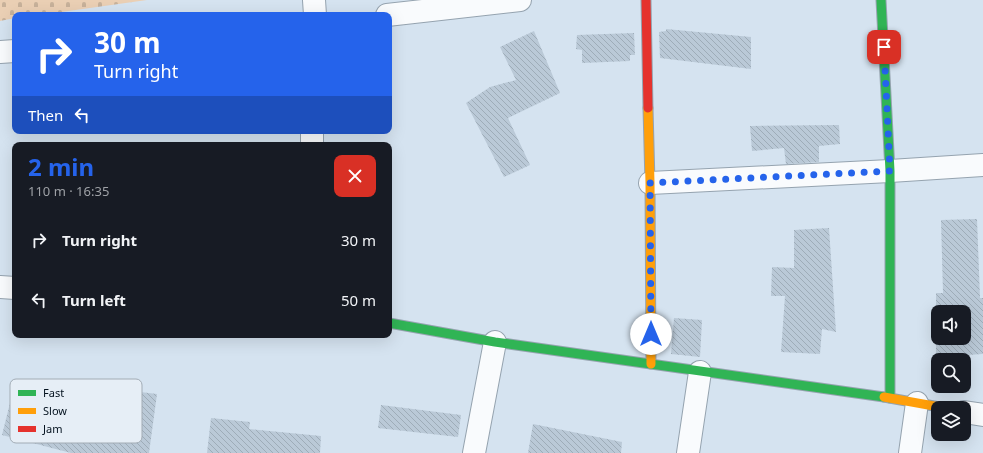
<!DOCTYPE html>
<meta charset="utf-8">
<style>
body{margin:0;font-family:"Noto Sans",sans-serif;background:#242831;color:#f1f3f6;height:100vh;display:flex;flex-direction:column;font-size:15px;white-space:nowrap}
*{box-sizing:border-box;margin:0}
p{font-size:13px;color:#9ea1a6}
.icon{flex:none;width:22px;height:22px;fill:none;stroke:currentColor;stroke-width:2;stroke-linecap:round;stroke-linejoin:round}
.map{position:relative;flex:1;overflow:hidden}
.sheet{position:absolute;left:12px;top:142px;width:380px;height:196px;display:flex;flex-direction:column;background:#171b24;border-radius:8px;box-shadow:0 4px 16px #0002}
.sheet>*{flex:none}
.hud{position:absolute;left:12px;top:12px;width:380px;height:122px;border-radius:8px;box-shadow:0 4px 16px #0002;background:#2563eb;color:#fff;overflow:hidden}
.controls{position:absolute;left:931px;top:305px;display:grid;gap:8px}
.controls a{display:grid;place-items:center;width:40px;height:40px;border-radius:8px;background:#171b24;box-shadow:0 4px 16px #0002;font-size:20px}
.pin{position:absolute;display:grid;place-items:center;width:34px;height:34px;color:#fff;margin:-17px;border-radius:8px;box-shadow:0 2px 6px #0006}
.me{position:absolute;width:44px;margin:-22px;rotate:0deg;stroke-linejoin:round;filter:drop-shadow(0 0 3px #0008)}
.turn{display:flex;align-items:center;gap:14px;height:84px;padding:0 16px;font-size:18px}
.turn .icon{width:52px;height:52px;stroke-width:2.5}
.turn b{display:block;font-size:28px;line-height:34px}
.then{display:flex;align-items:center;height:38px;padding:0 16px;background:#0003;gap:8px;font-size:15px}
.round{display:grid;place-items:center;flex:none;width:42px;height:42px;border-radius:8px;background:#242831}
.head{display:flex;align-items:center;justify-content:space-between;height:68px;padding:0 16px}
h1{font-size:24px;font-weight:700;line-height:30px;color:#2563eb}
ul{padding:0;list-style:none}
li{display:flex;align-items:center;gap:12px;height:60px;padding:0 16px}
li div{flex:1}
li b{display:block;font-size:15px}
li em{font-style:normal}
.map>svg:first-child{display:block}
.cemetery{fill:url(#cemetery-stones)}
.building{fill:url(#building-back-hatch);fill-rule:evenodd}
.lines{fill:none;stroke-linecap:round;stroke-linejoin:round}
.street-casing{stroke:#95a3af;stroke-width:24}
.fast-casing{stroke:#95a3af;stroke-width:11}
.slow-casing{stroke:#95a3af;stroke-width:11}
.jam-casing{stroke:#95a3af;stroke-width:11}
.street{stroke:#f9fbfd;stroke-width:22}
.fast{stroke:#30b455;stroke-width:9}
.slow{stroke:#ff9f0a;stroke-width:9}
.jam{stroke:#e5322d;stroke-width:9}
.route{stroke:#2563eb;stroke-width:7;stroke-dasharray:0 12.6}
.key{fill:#e6eef6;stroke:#a2acb5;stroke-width:1}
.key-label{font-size:11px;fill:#03111e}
</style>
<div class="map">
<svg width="983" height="453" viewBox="0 0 983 453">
<defs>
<pattern id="cemetery-stones" width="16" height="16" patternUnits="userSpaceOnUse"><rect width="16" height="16" fill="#eacfb4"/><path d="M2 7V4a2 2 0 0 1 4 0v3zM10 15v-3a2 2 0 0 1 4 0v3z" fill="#c7b19a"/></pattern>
<pattern id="building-back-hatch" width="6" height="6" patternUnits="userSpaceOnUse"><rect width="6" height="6" fill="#bac9d7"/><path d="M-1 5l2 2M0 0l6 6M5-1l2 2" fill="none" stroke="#9eacb8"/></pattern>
</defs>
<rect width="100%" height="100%" fill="#d5e3f0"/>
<path class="cemetery" d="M0 0H147L40 15H15V18L0 21Z"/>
<g class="building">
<path d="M666 29 751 37V69L660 58 659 32 666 31Z"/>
<path d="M534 31 560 93 508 118 530 165 504 177 466 103 490 87 516 80 500 47Z"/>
<path d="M634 33 635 55H630V61L582 63V50L576 49 577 35Z"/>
<path d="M839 125 840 144 819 146V162L786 164 784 148 752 151 750 126Z"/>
<path d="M977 219 980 298H983V354L936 357V293H943L941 220ZM938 312H964V338H938Z"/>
<path d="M829 228 836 332 822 329 820 354 781 352 785 296H771L772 267 794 268V230Z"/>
<path d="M674 318 702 320 700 357 671 354Z"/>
<path d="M14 387 96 408 98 387 157 394 149 453H71L2 435Z"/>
<path d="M381 405 461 415 458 437 378 428Z"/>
<path d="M211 418 250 422 249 429 321 436 320 453H207Z"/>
<path d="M533 424 622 442 621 453H528Z"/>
</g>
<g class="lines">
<defs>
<g id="street">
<path d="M314 0 315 15"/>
<path d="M387 15 520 0"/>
<path d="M0 52 15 51"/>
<path d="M312 145V131"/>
<path d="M650 183 890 171 983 165"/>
<path d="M0 287 15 288"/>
<path d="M964 412 983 415"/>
<path d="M474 453 495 342"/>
<path d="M688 453 700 372"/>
<path d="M910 453 917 403"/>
</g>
<g id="fast">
<path d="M881 0 890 171V398"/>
<path d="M389 323 495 342 884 397"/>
</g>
<g id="slow">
<path d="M648 108 650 183 651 364"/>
<path d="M884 397 945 408"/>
</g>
<path id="jam" d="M646 0 648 108"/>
</defs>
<use href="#street" class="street-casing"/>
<use href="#fast" class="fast-casing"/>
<use href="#slow" class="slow-casing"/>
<use href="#jam" class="jam-casing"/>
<use href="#street" class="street"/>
<use href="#fast" class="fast"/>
<use href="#slow" class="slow"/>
<use href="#jam" class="jam"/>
</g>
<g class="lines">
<path class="route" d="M651 334 650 183 890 171 884 47"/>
</g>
<rect x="10" y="379" width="132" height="64" rx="6" class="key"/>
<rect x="18" y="390" width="18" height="6" fill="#30b455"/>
<rect x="18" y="408" width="18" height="6" fill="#ff9f0a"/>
<rect x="18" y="426" width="18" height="6" fill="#e5322d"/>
<g class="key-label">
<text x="43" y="397">Fast</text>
<text x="43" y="415">Slow</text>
<text x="43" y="433">Jam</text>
</g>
</svg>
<div class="controls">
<a><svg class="icon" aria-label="sound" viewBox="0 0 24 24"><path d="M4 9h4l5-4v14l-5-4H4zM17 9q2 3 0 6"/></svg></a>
<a><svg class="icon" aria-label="search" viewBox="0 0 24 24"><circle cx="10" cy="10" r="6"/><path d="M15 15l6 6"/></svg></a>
<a><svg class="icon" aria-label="layers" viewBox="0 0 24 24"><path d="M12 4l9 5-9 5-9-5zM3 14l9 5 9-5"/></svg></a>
</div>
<div class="pin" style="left:884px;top:47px;background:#d93025"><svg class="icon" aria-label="arrive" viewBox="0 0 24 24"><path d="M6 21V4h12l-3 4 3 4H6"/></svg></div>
<svg class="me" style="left:651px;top:334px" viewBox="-20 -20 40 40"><circle r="19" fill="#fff"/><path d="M0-13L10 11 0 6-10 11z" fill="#2563eb"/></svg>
<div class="hud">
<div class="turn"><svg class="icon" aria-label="right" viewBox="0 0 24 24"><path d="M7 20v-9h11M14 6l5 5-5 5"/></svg><div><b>30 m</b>Turn right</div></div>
<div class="then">Then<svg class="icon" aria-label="left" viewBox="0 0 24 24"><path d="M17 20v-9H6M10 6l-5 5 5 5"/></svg></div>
</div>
<section class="sheet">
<div class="head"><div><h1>2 min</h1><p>110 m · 16:35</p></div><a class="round" style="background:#d93025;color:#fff"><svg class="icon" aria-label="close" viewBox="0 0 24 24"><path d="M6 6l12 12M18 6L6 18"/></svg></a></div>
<ul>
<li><svg class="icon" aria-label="right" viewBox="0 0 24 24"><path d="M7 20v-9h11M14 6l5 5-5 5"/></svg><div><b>Turn right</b></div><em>30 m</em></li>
<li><svg class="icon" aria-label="left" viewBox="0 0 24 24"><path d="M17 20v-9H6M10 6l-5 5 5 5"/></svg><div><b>Turn left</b></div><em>50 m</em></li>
</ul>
</section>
</div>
